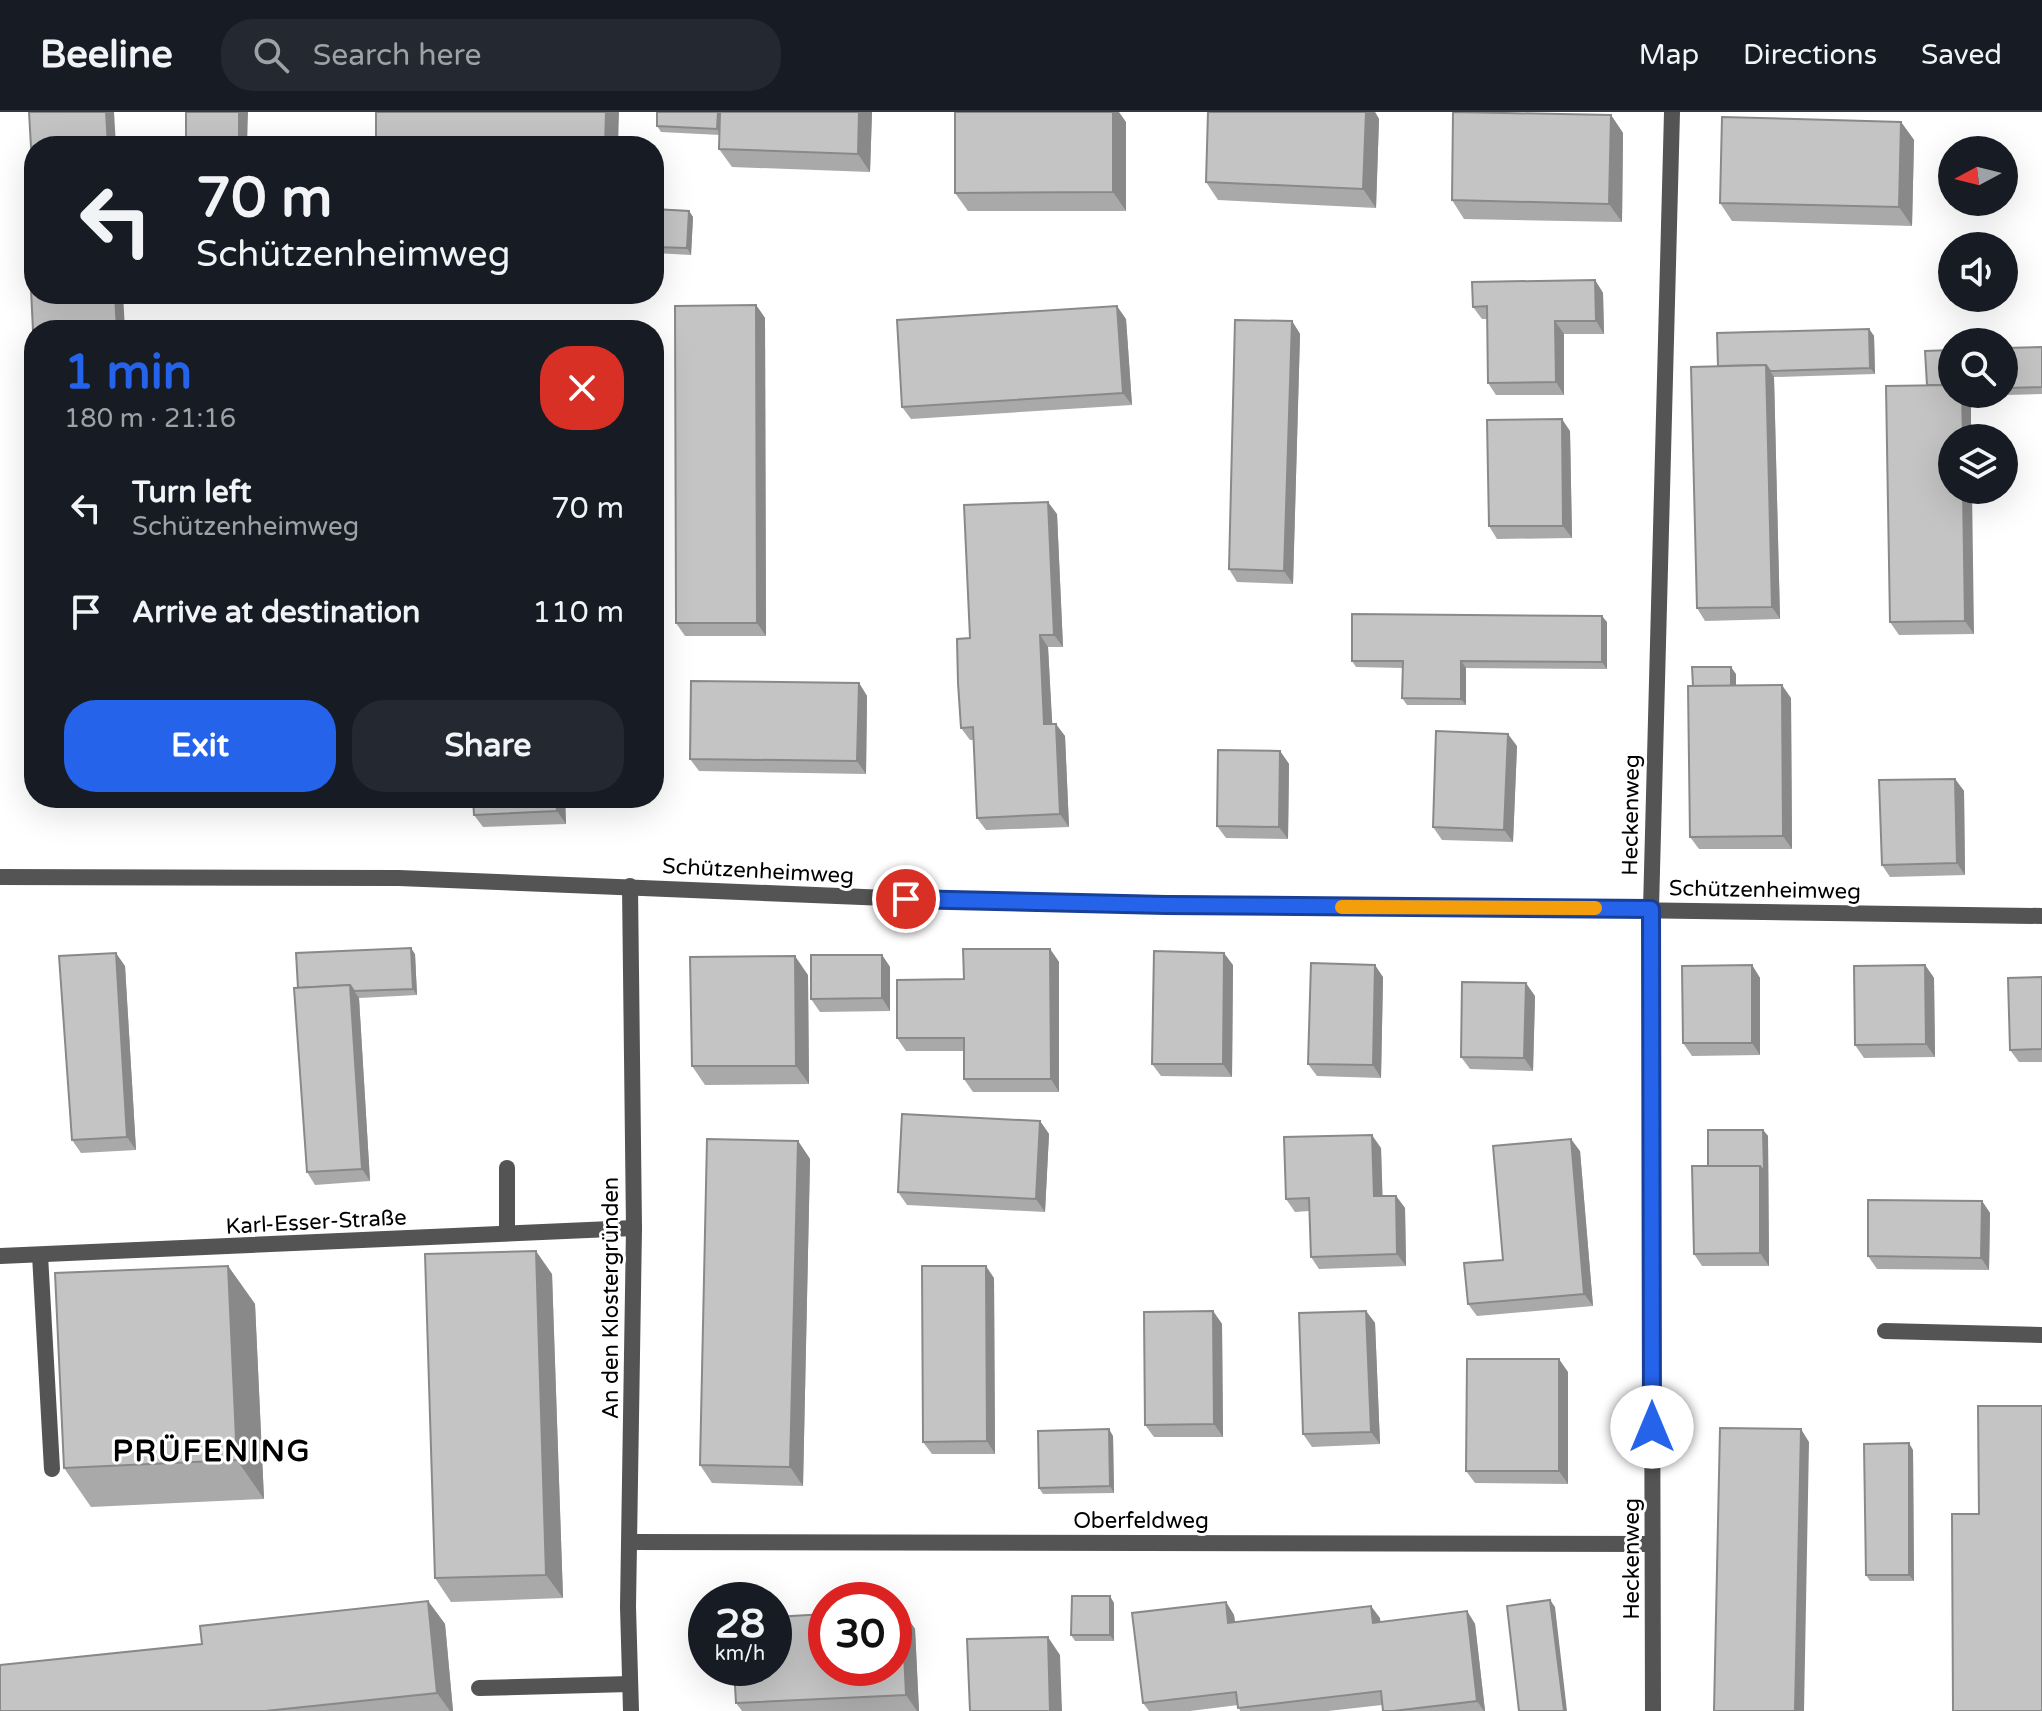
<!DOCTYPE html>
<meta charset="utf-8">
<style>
body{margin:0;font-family:"Varela Round",sans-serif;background:#242831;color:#f1f3f6;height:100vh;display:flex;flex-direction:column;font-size:30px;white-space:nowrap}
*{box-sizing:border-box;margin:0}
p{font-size:26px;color:#9ea1a6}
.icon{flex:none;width:44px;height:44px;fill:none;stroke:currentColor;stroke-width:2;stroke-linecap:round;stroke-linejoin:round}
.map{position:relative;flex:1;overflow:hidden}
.side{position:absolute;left:24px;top:208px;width:640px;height:488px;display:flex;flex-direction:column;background:#171b24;border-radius:32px;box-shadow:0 8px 32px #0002}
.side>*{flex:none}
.guide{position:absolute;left:24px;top:24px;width:640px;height:168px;border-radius:32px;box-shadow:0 8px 32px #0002;background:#171b24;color:#f1f3f6;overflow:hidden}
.needle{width:52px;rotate:263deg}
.buttons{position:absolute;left:1938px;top:24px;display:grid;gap:16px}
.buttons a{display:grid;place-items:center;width:80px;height:80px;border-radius:50%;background:#171b24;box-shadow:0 8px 32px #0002;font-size:40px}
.speed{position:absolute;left:688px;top:1470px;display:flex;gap:16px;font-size:40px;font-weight:700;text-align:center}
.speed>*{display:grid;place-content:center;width:104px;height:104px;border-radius:50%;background:#171b24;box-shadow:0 8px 32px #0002;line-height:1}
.speed small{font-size:20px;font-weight:400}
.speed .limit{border:12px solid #d22;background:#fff;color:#111}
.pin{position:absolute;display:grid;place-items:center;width:68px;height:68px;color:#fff;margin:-34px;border:4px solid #fff;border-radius:50%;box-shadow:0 2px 8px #0007}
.me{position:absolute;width:88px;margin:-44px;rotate:0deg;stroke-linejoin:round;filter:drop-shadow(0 0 6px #0008)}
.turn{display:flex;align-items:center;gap:28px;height:168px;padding:0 40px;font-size:36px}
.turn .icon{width:104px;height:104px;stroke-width:2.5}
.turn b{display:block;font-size:56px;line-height:68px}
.round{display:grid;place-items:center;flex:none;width:84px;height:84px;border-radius:32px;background:#242831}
.overview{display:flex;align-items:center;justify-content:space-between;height:136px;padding:0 40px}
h1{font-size:48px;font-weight:800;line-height:60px;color:#2563eb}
.cta{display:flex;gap:16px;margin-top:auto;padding:16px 40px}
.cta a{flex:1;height:92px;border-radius:32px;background:#2563eb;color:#fff;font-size:32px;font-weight:800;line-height:92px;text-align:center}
.cta a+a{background:#242831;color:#f1f3f6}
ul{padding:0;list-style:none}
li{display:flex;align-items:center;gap:24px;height:104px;padding:0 40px}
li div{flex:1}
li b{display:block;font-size:30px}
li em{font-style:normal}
header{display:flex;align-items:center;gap:48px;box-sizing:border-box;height:112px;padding:0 40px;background:#171b24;border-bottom:2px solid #363941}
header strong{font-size:38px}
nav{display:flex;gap:44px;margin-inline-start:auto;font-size:28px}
.search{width:560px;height:72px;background:#242831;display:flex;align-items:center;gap:20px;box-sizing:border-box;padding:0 28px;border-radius:32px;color:#9ea1a6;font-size:30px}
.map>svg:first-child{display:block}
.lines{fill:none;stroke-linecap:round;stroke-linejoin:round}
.lane{stroke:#545454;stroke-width:16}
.street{stroke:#545454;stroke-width:16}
.wall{fill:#a9a9a9}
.shaded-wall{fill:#898989}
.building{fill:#c4c4c4;stroke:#898989;stroke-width:2}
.route-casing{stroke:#184099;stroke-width:20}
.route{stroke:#2563eb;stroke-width:14}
.slow{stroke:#f59e0b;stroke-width:14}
.labels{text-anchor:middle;stroke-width:6;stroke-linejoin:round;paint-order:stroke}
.street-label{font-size:22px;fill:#000;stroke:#fff}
.district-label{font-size:30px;font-weight:bold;letter-spacing:2px;fill:#000;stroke:#fff}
</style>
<header>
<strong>Beeline</strong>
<div class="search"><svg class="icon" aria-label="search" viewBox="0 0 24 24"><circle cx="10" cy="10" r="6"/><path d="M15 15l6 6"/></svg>Search here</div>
<nav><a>Map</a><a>Directions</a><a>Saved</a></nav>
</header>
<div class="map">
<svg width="2042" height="1599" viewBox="0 0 2042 1599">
<rect width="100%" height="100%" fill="#fff"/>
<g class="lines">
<g class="lane">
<path d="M507 1056V1121"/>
<path d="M40 1143 52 1357"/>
<path d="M479 1576 630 1572"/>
</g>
<g class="street">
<path d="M0 765 399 766 936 788 2042 804"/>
<path d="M630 774 634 1116 628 1495 631 1599"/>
<path d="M0 1144 634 1116"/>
<path d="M1885 1219 2042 1223"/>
<path d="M630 1430 1652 1432"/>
<path d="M1653 1599 1651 797 1672 0"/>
</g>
</g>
<g class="wall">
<path d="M872 0 870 60 732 55 719 37 720 23 661 20 657 14Z"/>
<path d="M1208 0H1375L1379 7 1376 96 1218 88 1206 70Z"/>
<path d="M1611 3 1623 21 1622 110 1464 107 1452 88Z"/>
<path d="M1126 10V99H968L955 81Z"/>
<path d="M1901 10 1914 28 1912 114 1732 109 1720 91Z"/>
<path d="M654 97 689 99 693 105 691 143 654 141Z"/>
<path d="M1595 168 1603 181 1604 222H1564V283H1496L1488 271 1487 207H1482L1473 195Z"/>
<path d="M756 193 765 206 766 524H685L676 511Z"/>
<path d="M1126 207 1132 293 911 307 902 295Z"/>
<path d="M1292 209 1300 222 1293 472 1237 470 1229 457Z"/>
<path d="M1869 217 1874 224 1875 262 1774 265 1780 507 1705 509 1697 496 1718 254Z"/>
<path d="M2042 235V282L1970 284 1971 326H1952L1974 522 1899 523 1890 510 1952 282H2004V236Z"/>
<path d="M1570 319 1572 426 1497 427 1489 414Z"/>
<path d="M1057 402 1063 535H1048L1052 612 1065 624 1069 715 986 718 977 706 974 628H970L961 616 970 526Z"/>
<path d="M1607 510V557L1466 556V593H1407L1402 586 1403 556 1356 555 1352 549Z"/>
<path d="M1736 562V574L1791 586 1792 737H1699L1690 725 1693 574Z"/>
<path d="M859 571 867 584 866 662 699 659 690 647Z"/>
<path d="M1517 634 1513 730 1442 728 1433 715Z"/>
<path d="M1280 639 1289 652 1288 727 1226 726 1217 714Z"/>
<path d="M1955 667 1964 679 1965 763 1890 765 1882 753Z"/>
<path d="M565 686 566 712 483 715 474 703Z"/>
<path d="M1050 837 1059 850V980H973L964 967V939H906L897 926 964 867Z"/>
<path d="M415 842 417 883 359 886 370 1069 315 1073 307 1060 298 876Z"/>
<path d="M882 843 890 855V899L820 900 811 887Z"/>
<path d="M1233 853 1232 965 1161 964 1152 952Z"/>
<path d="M1752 853 1760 866V943L1692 944 1683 931Z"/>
<path d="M1925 853 1934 866 1935 945 1864 946 1855 933Z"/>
<path d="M125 854 136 1038 81 1041 72 1028Z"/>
<path d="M808 863 809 972 705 973 692 954Z"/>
<path d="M1383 865 1381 966 1317 964 1308 952Z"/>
<path d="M2042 865V950H2019L2010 938Z"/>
<path d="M1535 884 1533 959 1470 957 1461 945Z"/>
<path d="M1040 1009 1049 1022 1045 1100 907 1093 898 1080Z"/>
<path d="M1763 1018 1768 1024 1769 1154H1702L1694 1142 1708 1054Z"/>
<path d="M798 1029 810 1047 803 1374 712 1371 700 1353Z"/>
<path d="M1381 1036 1382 1084H1396L1405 1096 1406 1154 1319 1157 1311 1145 1309 1099 1295 1100 1286 1087Z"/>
<path d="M1580 1039 1593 1194 1477 1204 1468 1192 1503 1148Z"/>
<path d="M1982 1089 1990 1101 1989 1158 1877 1157 1868 1144Z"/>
<path d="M228 1154 255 1192 264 1387 91 1395 64 1356Z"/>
<path d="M552 1162 563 1486 451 1490 435 1466Z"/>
<path d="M994 1166 995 1342H932L923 1330Z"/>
<path d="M1213 1199 1222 1212 1223 1325H1154L1145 1313Z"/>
<path d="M1366 1199 1375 1211 1380 1332 1312 1335 1303 1322Z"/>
<path d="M1568 1260V1372L1475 1371 1466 1359Z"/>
<path d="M1113 1324 1114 1381 1043 1382 1039 1376Z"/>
<path d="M1913 1338 1914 1469H1870L1866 1463Z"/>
<path d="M428 1489 445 1512 453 1599H0L202 1532Z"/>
<path d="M1226 1490 1234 1503 1235 1511 1380 1506V1510L1467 1499 1475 1512 1485 1599H1383L1382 1593 1328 1599H1240L1238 1593 1190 1599H1149L1143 1591Z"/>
<path d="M1114 1491V1529H1075L1071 1523Z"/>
<path d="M902 1498 915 1517 919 1599H742L736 1591Z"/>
</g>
<g class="shaded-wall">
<path d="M106 0H114L116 34H108Z"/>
<path d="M239 0H248L247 34H239Z"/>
<path d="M606 0H619L618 34H605Z"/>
<path d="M718 0H723L722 23 717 17Z"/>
<path d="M859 0H872L870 60 858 42Z"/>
<path d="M1113 0H1119L1126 10V99L1113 80Z"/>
<path d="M1366 0H1375L1379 7 1376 96 1363 77Z"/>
<path d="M1611 3 1623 21 1622 110 1609 92Z"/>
<path d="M1901 10 1914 28 1912 114 1899 95Z"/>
<path d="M689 99 693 105 691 143 687 136Z"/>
<path d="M1595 168 1603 181 1604 222 1596 209Z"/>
<path d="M115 182H123L125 218H117Z"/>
<path d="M756 193 765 206 766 524 757 511Z"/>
<path d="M1117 194 1126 207 1132 293 1123 281Z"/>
<path d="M1292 209 1300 222 1293 472 1284 459Z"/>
<path d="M1555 209 1564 222V283L1556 270Z"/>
<path d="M1869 217 1874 224 1875 262 1870 256Z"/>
<path d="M1766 253 1774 265 1780 507 1772 495Z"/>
<path d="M1962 282H1968L1971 286V326H1963Z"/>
<path d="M1562 307 1570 319 1572 426 1563 414Z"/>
<path d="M1963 378H1972L1974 522 1965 509Z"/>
<path d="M1048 390 1057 402 1063 535 1054 523Z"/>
<path d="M1602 504 1607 510V557L1602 550Z"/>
<path d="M1040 523 1048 535 1053 625 1044 612Z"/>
<path d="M1461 549 1466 556V593L1461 587Z"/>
<path d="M1731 555 1736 562V584L1732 577Z"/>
<path d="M859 571 867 584 866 662 857 649Z"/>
<path d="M1782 573 1791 586 1792 737 1783 724Z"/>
<path d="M1056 612 1065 624 1069 715 1060 702Z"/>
<path d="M1508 622 1517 634 1513 730 1504 718Z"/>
<path d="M1280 639 1289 652 1288 727 1279 715Z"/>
<path d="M1955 667 1964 679 1965 763 1957 751Z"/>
<path d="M556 686H565L566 712 557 699Z"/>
<path d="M411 836 415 842 417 883 413 877Z"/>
<path d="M1050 837 1059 850V980L1051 967Z"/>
<path d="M116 841 125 854 136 1038 127 1025Z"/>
<path d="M1224 841 1233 853 1232 965 1223 952Z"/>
<path d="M882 843 890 855V899L882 886Z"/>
<path d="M795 844 808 863 809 972 796 954Z"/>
<path d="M1375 853 1383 865 1381 966 1373 953Z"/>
<path d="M1752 853 1760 866V943L1752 931Z"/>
<path d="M1925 853 1934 866 1935 945 1926 932Z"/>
<path d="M1526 871 1535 884 1533 959 1524 946Z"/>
<path d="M350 873 359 886 370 1069 362 1057Z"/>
<path d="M1040 1009 1049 1022 1045 1100 1036 1087Z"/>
<path d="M1763 1018 1768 1024 1769 1154 1760 1141V1054Z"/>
<path d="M1372 1023 1381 1036 1383 1097 1374 1084Z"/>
<path d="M1571 1027 1580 1039 1593 1194 1584 1182Z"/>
<path d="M798 1029 810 1047 803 1374 790 1355Z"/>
<path d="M1396 1084 1405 1096 1406 1154 1397 1142Z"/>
<path d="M1982 1089 1990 1101 1989 1158 1981 1146Z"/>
<path d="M536 1139 552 1162 563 1486 546 1463Z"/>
<path d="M228 1154 255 1192 264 1387 237 1348Z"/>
<path d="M986 1154 994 1166 995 1342 987 1329Z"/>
<path d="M1213 1199 1222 1212 1223 1325 1214 1312Z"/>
<path d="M1366 1199 1375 1211 1380 1332 1371 1320Z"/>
<path d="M1559 1247 1568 1260V1372L1559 1359Z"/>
<path d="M1109 1317 1113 1324 1114 1381 1110 1374Z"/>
<path d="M1801 1317 1809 1330 1804 1599H1795Z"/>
<path d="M1909 1331 1913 1338 1914 1469 1909 1463Z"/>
<path d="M1110 1484 1114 1491V1529L1110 1523Z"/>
<path d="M1550 1488 1555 1495 1567 1599H1564Z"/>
<path d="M428 1489 445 1512 453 1599H450L437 1581Z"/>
<path d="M1226 1490 1234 1503 1237 1524 1228 1511Z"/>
<path d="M1371 1494 1380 1506 1382 1523 1373 1511Z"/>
<path d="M902 1498 915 1517 919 1599H917L906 1583Z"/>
<path d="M1467 1499 1475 1512 1485 1599H1484L1477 1589Z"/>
<path d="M1048 1525 1060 1543 1062 1599H1050Z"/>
</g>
<g class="building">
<path d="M29 0H106L108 34H34V87Z"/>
<rect x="186" y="0" width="53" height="34"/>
<path d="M376 0H606L605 34H376Z"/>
<path d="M657 0H718L717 17 657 14Z"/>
<path d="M720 0H859L858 42 719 37Z"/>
<path d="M955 0H1113V80L955 81Z"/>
<path d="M1208 0H1366L1363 77 1206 70Z"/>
<path d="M1453 0 1611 3 1609 92 1452 88Z"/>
<path d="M1722 5 1901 10 1899 95 1720 91Z"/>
<path d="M654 97 689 99 687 136 654 135Z"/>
<path d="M30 157H34V182H115L117 218H34V239Z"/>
<path d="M1595 168 1596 209H1555L1556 270 1488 271 1487 194 1473 195 1472 170Z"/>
<path d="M756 193 757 511H676L675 194Z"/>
<path d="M1117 194 1123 281 902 295 897 208Z"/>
<path d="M1235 208 1292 209 1284 459 1229 457Z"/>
<path d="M1869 217 1870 256 1770 259 1766 253 1718 254 1717 221Z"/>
<path d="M2042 235V275L2004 276V236Z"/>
<path d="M1952 238V273H1927L1925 239Z"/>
<path d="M1766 253 1772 495 1697 496 1691 255Z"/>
<path d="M1952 273V282H1962L1963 326H1952V378H1963L1965 509 1890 510 1886 274Z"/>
<path d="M1562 307 1563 414H1489L1487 308Z"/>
<path d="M1048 390 1054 523H1040L1044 612H1056L1060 702 977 706 973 615 961 616 958 571 957 527 970 526 964 393Z"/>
<path d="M1352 502 1602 504V550L1461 549V587L1402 586 1403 549H1352Z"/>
<path d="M1692 555H1731V574H1693Z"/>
<path d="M691 569 859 571 857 649 690 647Z"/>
<path d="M1782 573 1783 724 1690 725 1688 574Z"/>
<path d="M1436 619 1508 622 1504 718 1433 715Z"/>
<path d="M1218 638 1280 639 1279 715 1217 714Z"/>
<path d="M1955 667 1957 751 1882 753 1879 668Z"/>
<path d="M473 686H556L557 699 474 703Z"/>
<path d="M411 836 413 877 354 879 350 873 298 876 296 841Z"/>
<path d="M963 837H1050L1051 967H964V926H897V868L964 867Z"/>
<path d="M1154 839 1224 841 1223 952H1152Z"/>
<path d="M116 841 127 1025 72 1028 59 844Z"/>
<path d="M811 843H882V886L811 887Z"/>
<path d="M795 844 796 954H692L690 845Z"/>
<path d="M1311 851 1375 853 1373 953 1308 952Z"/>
<path d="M1752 853V931H1683L1682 854Z"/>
<path d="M1925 853 1926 932 1855 933 1854 854Z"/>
<path d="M2042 865V937L2010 938 2008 866Z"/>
<path d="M1462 870 1526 871 1524 946 1461 945Z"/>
<path d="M350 873 362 1057 307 1060 294 876Z"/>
<path d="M902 1002 1040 1009 1036 1087 898 1080Z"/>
<path d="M1708 1018H1763L1764 1060 1760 1054H1708Z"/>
<path d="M1372 1023 1374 1084H1396L1397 1142 1311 1145 1309 1086 1286 1087 1284 1025Z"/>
<path d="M707 1027 798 1029 790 1355 700 1353Z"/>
<path d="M1571 1027 1584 1182 1468 1192 1464 1151 1503 1148 1493 1034Z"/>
<path d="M1692 1054H1760V1141L1694 1142Z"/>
<path d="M1868 1088 1982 1089 1981 1146 1868 1144Z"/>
<path d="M536 1139 546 1463 435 1466 425 1142Z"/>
<path d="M228 1154 237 1348 64 1356 55 1161Z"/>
<path d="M922 1154H986L987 1329 923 1330Z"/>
<path d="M1213 1199 1214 1312 1145 1313 1144 1200Z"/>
<path d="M1366 1199 1371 1320 1303 1322 1299 1201Z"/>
<path d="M1467 1247H1559V1359H1466Z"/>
<path d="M1978 1294H2042V1599H1953L1952 1402H1979Z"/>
<path d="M1720 1316 1801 1317 1795 1599H1714Z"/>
<path d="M1109 1317 1110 1374 1039 1376 1038 1319Z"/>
<path d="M1909 1331V1463H1866L1864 1332Z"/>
<path d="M1072 1484H1110V1523H1071Z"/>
<path d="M1550 1488 1564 1599H1519L1507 1494Z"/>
<path d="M428 1489 437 1581 265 1599H0V1553L202 1532 200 1514Z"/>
<path d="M1226 1490 1228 1511 1371 1494 1373 1511 1467 1499 1477 1589 1393 1599H1383L1381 1579 1238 1596 1236 1580 1143 1591 1132 1501Z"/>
<path d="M902 1498 906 1583 736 1591 734 1556H774V1505L826 1502V1556H894V1499Z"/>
<path d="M1048 1525 1050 1599H970L967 1527Z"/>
</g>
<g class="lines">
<defs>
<path id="route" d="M906 787 1166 793 1651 797 1652 1315"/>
</defs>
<use href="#route" class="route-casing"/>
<use href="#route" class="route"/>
<path class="slow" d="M1342 795 1595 796"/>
</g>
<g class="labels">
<g class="street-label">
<text transform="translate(1630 703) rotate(-89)" y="8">Heckenweg</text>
<text transform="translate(758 758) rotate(3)" y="8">Schützenheimweg</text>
<text transform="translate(1765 777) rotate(1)" y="8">Schützenheimweg</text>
<text transform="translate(316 1109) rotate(-3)" y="8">Karl-Esser-Straße</text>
<text transform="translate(610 1186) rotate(-90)" y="8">An den Klostergründen</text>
<text x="1141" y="1416">Oberfeldweg</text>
<text transform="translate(1631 1447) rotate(-90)" y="8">Heckenweg</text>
</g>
<g class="district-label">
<text x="212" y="1349">PRÜFENING</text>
</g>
</g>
</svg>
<div class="buttons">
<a><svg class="needle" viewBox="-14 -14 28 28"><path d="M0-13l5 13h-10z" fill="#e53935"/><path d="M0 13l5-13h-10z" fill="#9ea1a6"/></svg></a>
<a><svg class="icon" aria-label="sound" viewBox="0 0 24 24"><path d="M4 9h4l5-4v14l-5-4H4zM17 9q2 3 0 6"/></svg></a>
<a><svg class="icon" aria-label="search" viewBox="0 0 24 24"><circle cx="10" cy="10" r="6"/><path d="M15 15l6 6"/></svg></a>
<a><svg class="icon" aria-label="layers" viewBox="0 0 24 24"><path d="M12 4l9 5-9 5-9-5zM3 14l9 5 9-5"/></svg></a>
</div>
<div class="speed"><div>28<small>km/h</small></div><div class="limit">30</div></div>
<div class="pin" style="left:906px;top:787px;background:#d93025"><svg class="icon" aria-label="arrive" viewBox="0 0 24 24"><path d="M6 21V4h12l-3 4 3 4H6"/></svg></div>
<svg class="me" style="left:1652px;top:1315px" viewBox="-20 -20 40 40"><circle r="19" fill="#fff"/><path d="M0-13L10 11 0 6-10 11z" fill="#2563eb"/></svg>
<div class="guide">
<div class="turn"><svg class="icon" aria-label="left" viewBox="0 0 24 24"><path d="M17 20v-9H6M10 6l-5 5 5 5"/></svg><div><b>70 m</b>Schützenheimweg</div></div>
</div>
<section class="side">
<div class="overview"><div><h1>1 min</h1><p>180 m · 21:16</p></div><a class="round" style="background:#d93025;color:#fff"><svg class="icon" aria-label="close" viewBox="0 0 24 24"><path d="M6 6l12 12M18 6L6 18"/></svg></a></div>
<ul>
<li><svg class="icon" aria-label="left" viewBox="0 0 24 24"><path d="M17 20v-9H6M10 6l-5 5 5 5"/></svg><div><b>Turn left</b><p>Schützenheimweg</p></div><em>70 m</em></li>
<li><svg class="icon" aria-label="arrive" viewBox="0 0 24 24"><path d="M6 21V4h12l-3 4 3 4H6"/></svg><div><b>Arrive at destination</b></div><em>110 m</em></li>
</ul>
<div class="cta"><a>Exit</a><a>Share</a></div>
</section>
</div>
